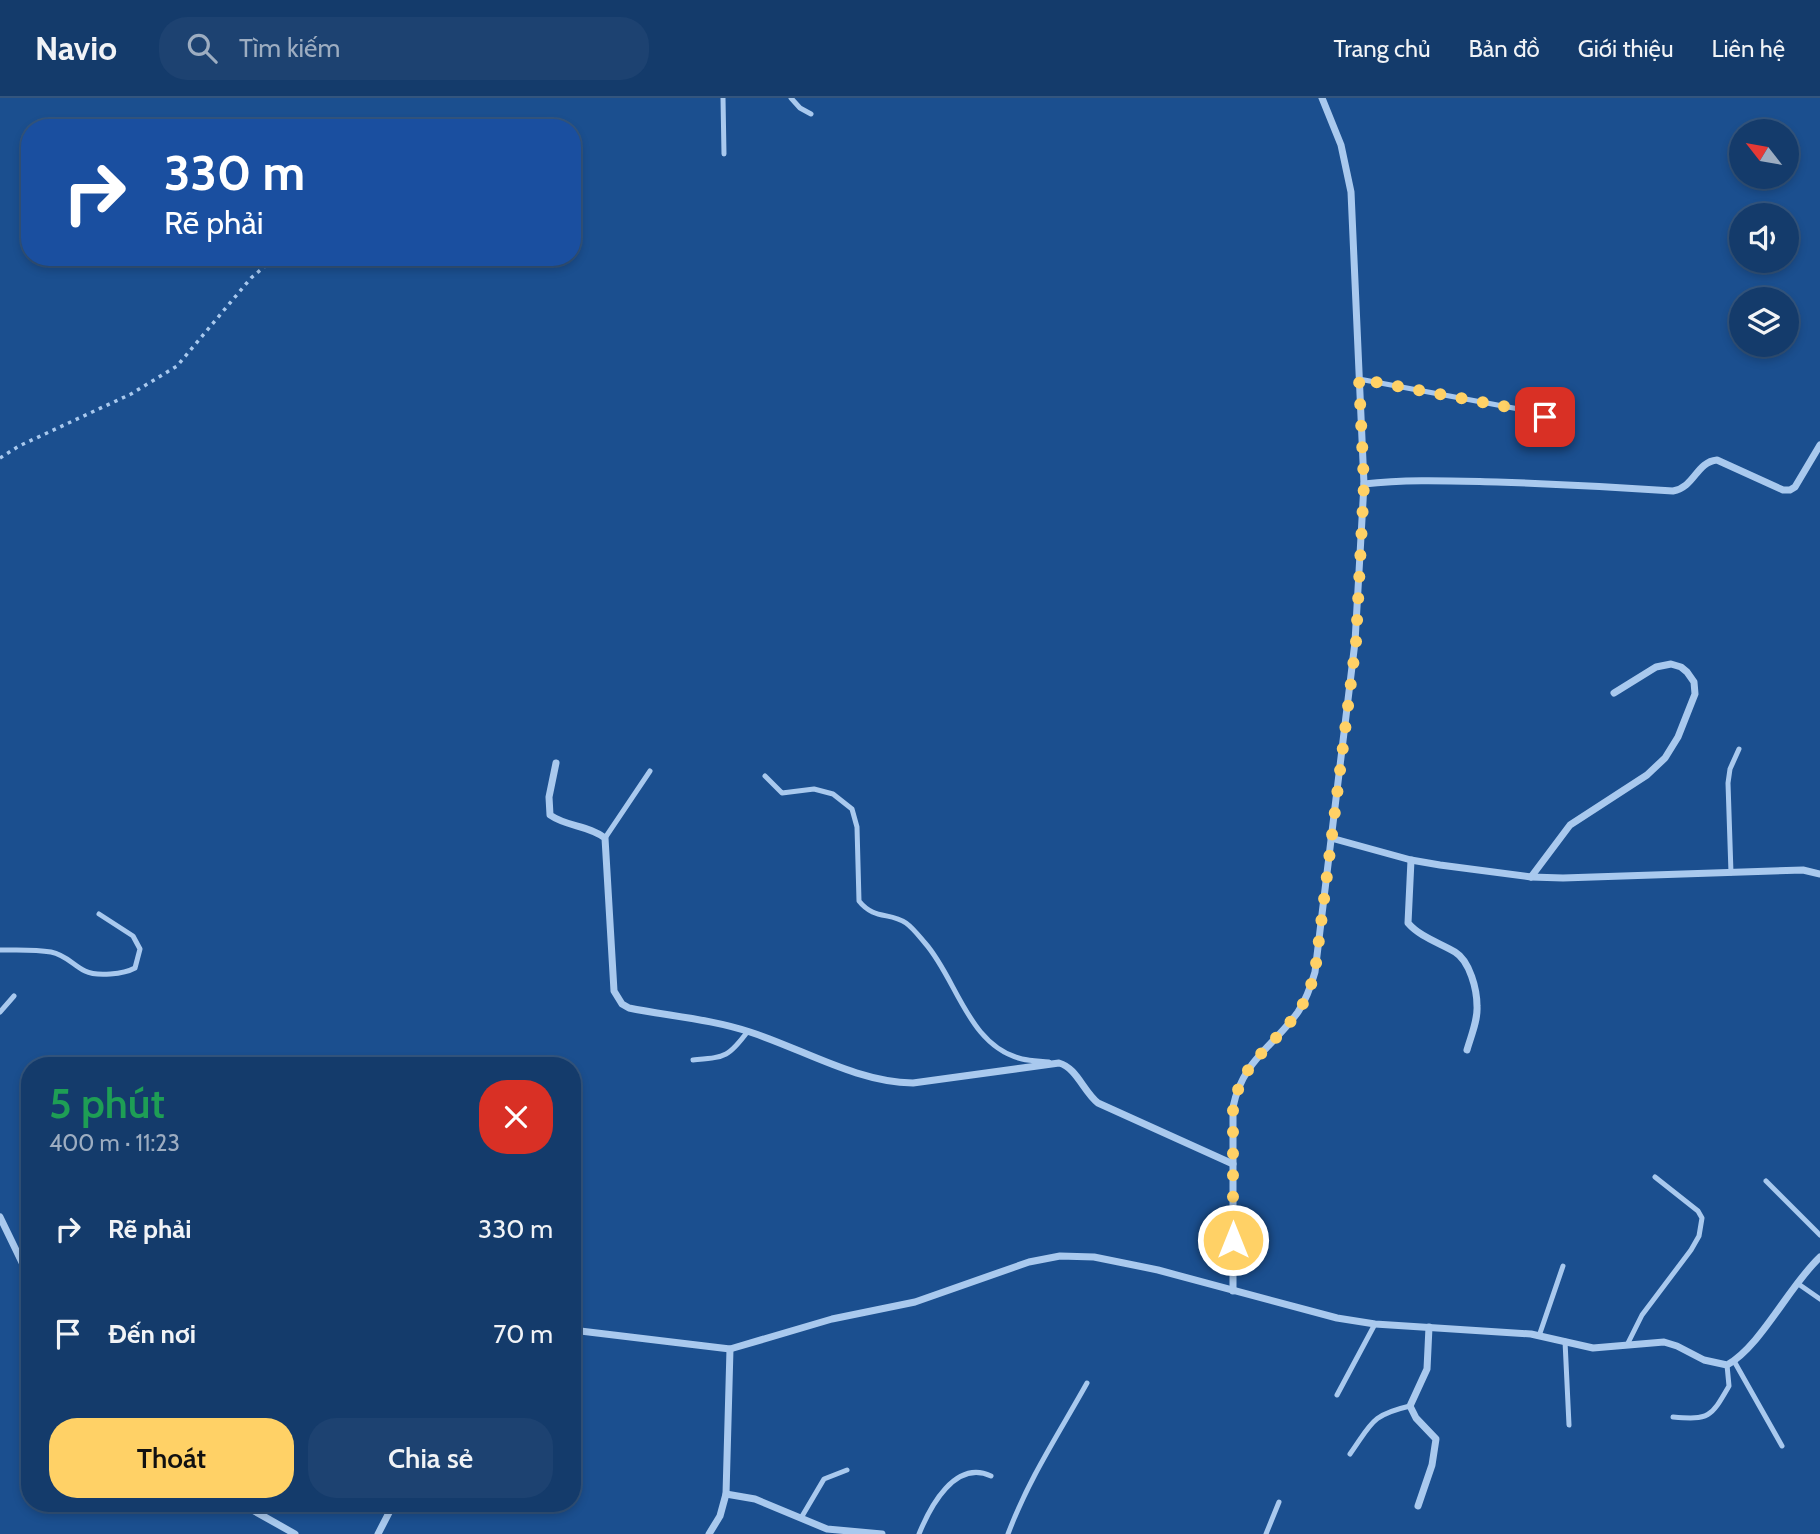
<!DOCTYPE html>
<html lang="vi">
<meta charset="utf-8">
<style>
body{margin:0;font-family:Cabin,sans-serif;background:#1d4271;color:#f1f3f6;height:100vh;display:flex;flex-direction:column;font-size:26px;white-space:nowrap}
*{box-sizing:border-box;margin:0}
p{font-size:23px;color:#9dadc1}
.icon{flex:none;width:38px;height:38px;fill:none;stroke:currentColor;stroke-width:2;stroke-linecap:round;stroke-linejoin:round}
.map{position:relative;flex:1;overflow:hidden}
.drawer{position:absolute;left:21px;top:959px;width:560px;height:455px;display:flex;flex-direction:column;background:#143b6b;border-radius:28px;box-shadow:0 4px 10px #0003,0 0 0 2px #33557e}
.drawer>*{flex:none}
.guide{position:absolute;left:21px;top:21px;width:560px;height:147px;border-radius:28px;box-shadow:0 4px 10px #0003,0 0 0 2px #33557e;background:#1a4fa0;color:#fff;overflow:hidden}
.needle{width:46px;rotate:301deg}
.buttons{position:absolute;left:1729px;top:21px;display:grid;gap:14px}
.buttons a{display:grid;place-items:center;width:70px;height:70px;border-radius:50%;background:#143b6b;box-shadow:0 4px 10px #0003,0 0 0 2px #33557e;font-size:35px}
.pin{position:absolute;display:grid;place-items:center;width:60px;height:60px;color:#fff;margin:-30px;border-radius:14px;box-shadow:0 4px 10px #0006}
.me{position:absolute;width:77px;margin:-38px;rotate:0deg;stroke-linejoin:round;filter:drop-shadow(0 0 5px #0008)}
.turn{display:flex;align-items:center;gap:24px;height:147px;padding:0 28px;font-size:32px}
.turn .icon{width:91px;height:91px;stroke-width:2.5}
.turn b{display:block;font-size:49px;line-height:60px}
.round{display:grid;place-items:center;flex:none;width:74px;height:74px;border-radius:28px;background:#1d4271}
.overview{display:flex;align-items:center;justify-content:space-between;height:119px;padding:0 28px}
h1{font-size:42px;font-weight:600;line-height:52px;color:#1e9e55}
.cta{display:flex;gap:14px;margin-top:auto;padding:14px 28px}
.cta a{flex:1;height:80px;border-radius:28px;background:#ffd166;color:#111;font-size:28px;font-weight:600;line-height:80px;text-align:center}
.cta a+a{background:#1d4271;color:#f1f3f6}
ul{padding:0;list-style:none}
li{display:flex;align-items:center;gap:21px;height:105px;padding:0 28px}
li div{flex:1}
li b{display:block;font-size:26px}
li em{font-style:normal}
header{display:flex;align-items:center;gap:42px;box-sizing:border-box;height:98px;padding:0 35px;background:#143b6b;border-bottom:2px solid #33557e}
header strong{font-size:33px}
nav{display:flex;gap:38px;margin-inline-start:auto;font-size:24px}
.search{width:490px;height:63px;background:#1d4271;display:flex;align-items:center;gap:18px;box-sizing:border-box;padding:0 24px;border-radius:28px;color:#9dadc1;font-size:26px}
.map>svg:first-child{display:block}
.lines{fill:none;stroke-linecap:round;stroke-linejoin:round}
.path{stroke:#a9c9ee;stroke-width:3.5;stroke-dasharray:3.5 5;stroke-linecap:butt}
.lane{stroke:#a9c9ee;stroke-width:5}
.street{stroke:#a9c9ee;stroke-width:7}
.route{stroke:#ffd166;stroke-width:12;stroke-dasharray:0 21.6}
</style>
<header>
<strong>Navio</strong>
<div class="search"><svg class="icon" aria-label="search" viewBox="0 0 24 24"><circle cx="10" cy="10" r="6"/><path d="M15 15l6 6"/></svg>Tìm kiếm</div>
<nav><a>Trang chủ</a><a>Bản đồ</a><a>Giới thiệu</a><a>Liên hệ</a></nav>
</header>
<div class="map">
<svg width="1820" height="1436" viewBox="0 0 1820 1436">
<rect width="100%" height="100%" fill="#1b4f8f"/>
<g class="lines">
<path class="path" d="M0 360 19 348 131 296 177 268 251 180 276 159"/>
<g class="lane">
<path d="M723 0 724 56"/>
<path d="M791 0 800 10 811 16"/>
<path d="M1359 281 1524 312 1566 325"/>
<path d="M765 678 782 695 814 691 833 696 852 711 857 729 859 803C874 822 890 814 906 825 913 830 919 838 925 845 957 881 968 948 1022 961 1031 963 1040 963 1049 964"/>
<path d="M605 740 650 673"/>
<path d="M1731 775 1728 685 1730 671 1739 651"/>
<path d="M0 852C17 852 34 851 51 854 66 857 73 867 85 873 97 879 124 876 135 870L140 851 133 838 99 816"/>
<path d="M0 914 14 898"/>
<path d="M693 962C725 959 728 960 748 933"/>
<path d="M1766 1083 1820 1137"/>
<path d="M1797 1185 1820 1201"/>
<path d="M1539 1238 1563 1168"/>
<path d="M1565 1243 1569 1327"/>
<path d="M1627 1247 1642 1217 1691 1152 1699 1138 1702 1120 1698 1113 1655 1079"/>
<path d="M1734 1263 1782 1348"/>
<path d="M1337 1297 1375 1226"/>
<path d="M1673 1319C1710 1322 1711 1319 1729 1288L1727 1267"/>
<path d="M1350 1356C1372 1325 1371 1317 1410 1308"/>
<path d="M801 1420 824 1381 847 1372"/>
<path d="M919 1436C930 1409 955 1361 991 1378"/>
<path d="M1008 1436C1029 1380 1058 1337 1087 1285"/>
<path d="M1266 1436 1279 1404"/>
</g>
<g class="street">
<path d="M1364 386C1408 381 1452 383 1497 384 1556 386 1614 389 1673 393 1695 389 1696 364 1717 362L1783 392H1790L1795 389 1820 347"/>
<path d="M556 665 549 699 550 717C567 729 588 727 605 740L614 893 622 906 629 910C669 918 711 921 750 934 803 951 856 984 913 985L1059 965C1077 970 1083 993 1098 1005L1233 1066"/>
<path d="M1331 740 1411 762 1440 767 1531 779 1563 780 1803 772 1820 776"/>
<path d="M1411 762 1408 825C1420 839 1440 845 1455 854 1470 863 1477 892 1477 908 1478 922 1471 938 1467 952"/>
<path d="M1531 779 1570 727 1647 677 1665 660 1678 639 1695 596 1694 584 1687 574 1681 569 1671 566 1656 569 1614 595"/>
<path d="M0 1119 30 1181"/>
<path d="M1233 1193V1009C1243 962 1272 950 1298 914 1306 902 1311 888 1315 874L1355 544 1364 386 1351 94 1341 47 1322 0"/>
<path d="M572 1232 730 1251 832 1221 915 1204 1029 1164 1060 1158 1094 1159 1158 1172 1337 1220 1375 1226 1531 1236 1593 1250 1664 1244 1677 1248 1704 1262 1727 1267C1761 1248 1789 1188 1820 1159"/>
<path d="M726 1396 755 1401 827 1431 882 1436"/>
<path d="M240 1405 295 1436"/>
<path d="M1418 1408 1432 1367 1436 1341 1416 1320 1410 1308 1427 1271 1429 1229"/>
<path d="M378 1436 394 1405"/>
<path d="M709 1436 720 1418 726 1396 730 1251"/>
</g>
</g>
<g class="lines">
<path class="route" d="M1233 1142V1009C1243 962 1272 950 1298 914 1306 902 1311 888 1315 874L1356 544 1364 386 1359 281 1524 312 1545 319"/>
</g>
</svg>
<div class="buttons">
<a><svg class="needle" viewBox="-14 -14 28 28"><path d="M0-13l5 13h-10z" fill="#e53935"/><path d="M0 13l5-13h-10z" fill="#9dadc1"/></svg></a>
<a><svg class="icon" aria-label="sound" viewBox="0 0 24 24"><path d="M4 9h4l5-4v14l-5-4H4zM17 9q2 3 0 6"/></svg></a>
<a><svg class="icon" aria-label="layers" viewBox="0 0 24 24"><path d="M12 4l9 5-9 5-9-5zM3 14l9 5 9-5"/></svg></a>
</div>
<div class="pin" style="left:1545px;top:319px;background:#d93025"><svg class="icon" aria-label="arrive" viewBox="0 0 24 24"><path d="M6 21V4h12l-3 4 3 4H6"/></svg></div>
<svg class="me" style="left:1233px;top:1142px" viewBox="-20 -20 40 40"><circle r="17" fill="#ffd166" stroke="#fff" stroke-width="3"/><path d="M0-11L8 9 0 5-8 9z" fill="#fff"/></svg>
<div class="guide">
<div class="turn"><svg class="icon" aria-label="right" viewBox="0 0 24 24"><path d="M7 20v-9h11M14 6l5 5-5 5"/></svg><div><b>330 m</b>Rẽ phải</div></div>
</div>
<section class="drawer">
<div class="overview"><div><h1>5 phút</h1><p>400 m · 11:23</p></div><a class="round" style="background:#d93025;color:#fff"><svg class="icon" aria-label="close" viewBox="0 0 24 24"><path d="M6 6l12 12M18 6L6 18"/></svg></a></div>
<ul>
<li><svg class="icon" aria-label="right" viewBox="0 0 24 24"><path d="M7 20v-9h11M14 6l5 5-5 5"/></svg><div><b>Rẽ phải</b></div><em>330 m</em></li>
<li><svg class="icon" aria-label="arrive" viewBox="0 0 24 24"><path d="M6 21V4h12l-3 4 3 4H6"/></svg><div><b>Đến nơi</b></div><em>70 m</em></li>
</ul>
<div class="cta"><a>Thoát</a><a>Chia sẻ</a></div>
</section>
</div>
